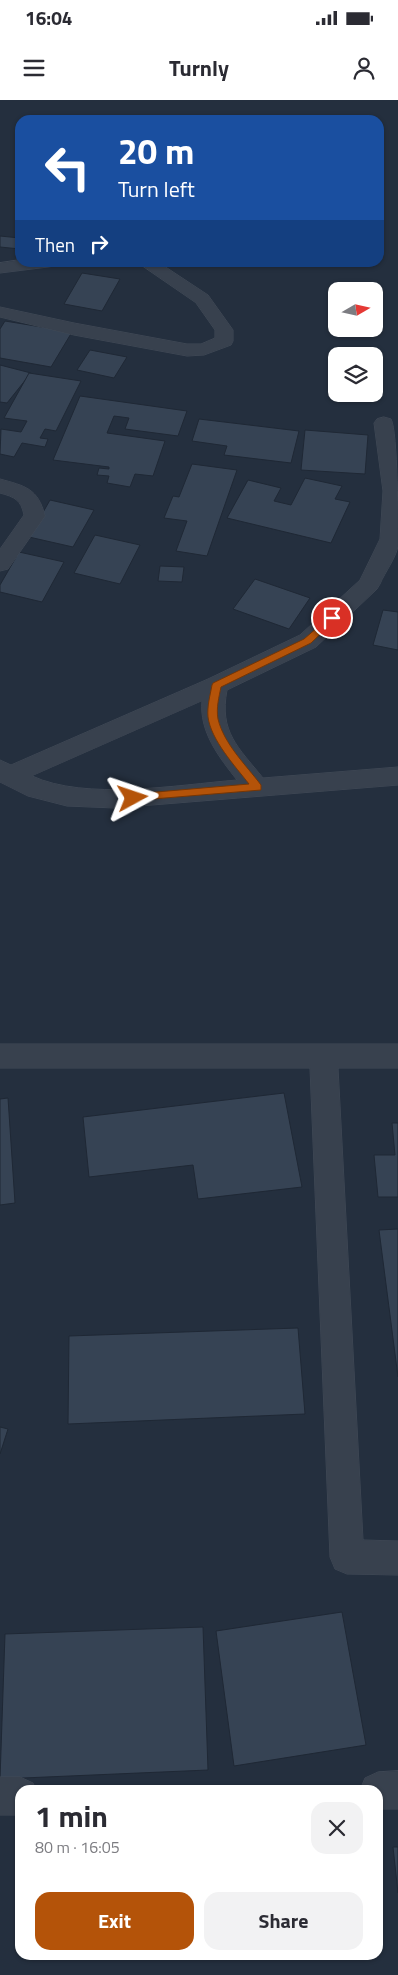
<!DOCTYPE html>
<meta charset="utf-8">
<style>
body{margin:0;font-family:"Titillium Web",sans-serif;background:#f2f2f3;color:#2b2b33;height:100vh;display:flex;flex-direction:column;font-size:19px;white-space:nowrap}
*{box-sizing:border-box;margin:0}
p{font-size:16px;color:#7c7c81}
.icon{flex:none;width:28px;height:28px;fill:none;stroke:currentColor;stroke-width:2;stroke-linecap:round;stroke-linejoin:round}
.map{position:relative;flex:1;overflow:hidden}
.panel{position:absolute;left:15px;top:1685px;width:368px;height:175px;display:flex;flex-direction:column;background:#fff;border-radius:15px;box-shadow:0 1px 4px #0004}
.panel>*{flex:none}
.guide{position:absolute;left:15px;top:15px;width:369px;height:152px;border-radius:15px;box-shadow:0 1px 4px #0004;background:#1a4fa0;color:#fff;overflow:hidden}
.needle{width:32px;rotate:81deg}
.buttons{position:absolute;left:328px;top:182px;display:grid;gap:10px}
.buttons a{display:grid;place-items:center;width:55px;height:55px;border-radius:10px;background:#fff;box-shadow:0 1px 4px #0004;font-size:25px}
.pin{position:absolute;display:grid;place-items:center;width:42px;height:42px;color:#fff;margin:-21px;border:2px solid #fff;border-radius:50%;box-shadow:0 1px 5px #0007}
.me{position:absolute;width:55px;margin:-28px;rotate:85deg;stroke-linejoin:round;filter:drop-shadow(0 0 4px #0008)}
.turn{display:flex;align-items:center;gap:18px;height:105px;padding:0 20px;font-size:22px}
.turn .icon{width:65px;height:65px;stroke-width:2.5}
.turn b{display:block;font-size:35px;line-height:42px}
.then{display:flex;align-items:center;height:48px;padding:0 20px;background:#0003;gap:10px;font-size:19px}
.round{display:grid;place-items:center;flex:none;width:52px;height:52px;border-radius:15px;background:#f2f2f3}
.headline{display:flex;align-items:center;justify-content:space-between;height:85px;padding:0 20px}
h1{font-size:30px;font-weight:700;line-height:38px}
.cta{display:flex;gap:10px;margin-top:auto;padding:10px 20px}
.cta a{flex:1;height:58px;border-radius:15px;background:#b45309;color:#fff;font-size:20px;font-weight:700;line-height:58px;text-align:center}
.cta a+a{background:#f2f2f3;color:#2b2b33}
.status{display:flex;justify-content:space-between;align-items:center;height:35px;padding:0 25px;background:#fff;direction:ltr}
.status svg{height:14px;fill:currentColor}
header{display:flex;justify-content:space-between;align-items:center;height:65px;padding:0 20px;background:#fff;font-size:22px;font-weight:700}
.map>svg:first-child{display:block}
.building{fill:#364354;stroke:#1f2835}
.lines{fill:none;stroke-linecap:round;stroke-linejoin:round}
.minor-casing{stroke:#414a57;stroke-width:1}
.minor{fill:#38414e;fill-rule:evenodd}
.route{fill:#b45309;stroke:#753606}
</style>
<div class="status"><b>16:04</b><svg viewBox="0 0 49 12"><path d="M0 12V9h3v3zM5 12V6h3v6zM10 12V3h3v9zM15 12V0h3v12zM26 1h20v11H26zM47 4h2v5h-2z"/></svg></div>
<header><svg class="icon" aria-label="menu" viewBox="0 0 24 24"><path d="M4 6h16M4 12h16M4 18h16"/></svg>Turnly<svg class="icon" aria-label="person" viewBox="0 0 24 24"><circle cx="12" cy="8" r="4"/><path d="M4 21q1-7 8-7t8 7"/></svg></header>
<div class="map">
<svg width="398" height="1875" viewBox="0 0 398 1875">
<rect width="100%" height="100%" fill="#242f3e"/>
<g class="building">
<path d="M0 136 20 138V149L0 147Z"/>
<path d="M82 173 120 179 102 211 64 204Z"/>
<path d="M5 221 72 232 51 267 0 258V229Z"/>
<path d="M90 250 127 257 114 278 77 270Z"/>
<path d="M0 265 31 273 7 303 0 302Z"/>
<path d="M29 273 81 281 56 331 45 329 40 338 48 339 45 347 22 343 14 357 0 354 1 329 21 332 27 321 4 318Z"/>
<path d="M80 296 187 311 178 336 125 329 129 318 114 316 107 333 165 341 153 376 135 374 130 387 107 383 109 376 97 375 99 368 109 369V367L53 360Z"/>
<path d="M199 319 299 331 291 363 224 355 227 346 192 341Z"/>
<path d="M305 330 368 335 365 374 301 370Z"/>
<path d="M192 364 237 370 207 456 176 451 187 421 164 418 173 396 179 397Z"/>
<path d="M305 378 342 386 335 399 350 402 331 443 227 418 248 380 281 388 274 401 291 405Z"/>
<path d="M50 400 94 410 73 447 29 437Z"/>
<path d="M95 435 140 445 120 484 74 473Z"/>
<path d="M19 452 64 462 42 502 0 492V485Z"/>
<path d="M160 466 184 467 182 482 158 481Z"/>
<path d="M255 479 310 498 289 529 233 509Z"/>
<path d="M383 510 398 512V550L373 545Z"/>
<path d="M284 993 302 1087 198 1099 193 1065 89 1077 83 1017Z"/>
<path d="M8 998 15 1103 0 1105V999Z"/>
<path d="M392 1023H398V1097H378L374 1055H395Z"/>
<path d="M398 1129V1277L379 1130Z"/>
<path d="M298 1228 305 1314 68 1324 69 1236Z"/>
<path d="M0 1327 8 1329 0 1354Z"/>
<path d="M342 1512 366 1645 234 1666 216 1531Z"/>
<path d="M203 1527 208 1670 0 1679 5 1534Z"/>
<path d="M393 1747H398V1793Z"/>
</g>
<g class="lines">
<defs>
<g id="minor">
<path d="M20 160V162H56L54 166 48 167 0 173V163Z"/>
<path d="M137 162H158L208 195 233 230V241L231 245 204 255 187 256 74 235 0 217V207L74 223 187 244H201L215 238V230L196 203Z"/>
<path d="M384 317 391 319C398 331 398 428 398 446 396 458 385 472 380 484L377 489 316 547 227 590C219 632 238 647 263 678L398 667V685L115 708 67 706 28 696 0 682V660L11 665 208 579 300 535 360 480 380 439 383 391 374 323 377 319ZM202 601C199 632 219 657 237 680 177 685 86 701 32 676Z"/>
<path d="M0 379C25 386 38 388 45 416L8 469 0 471V449L24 415C21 400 15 397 0 393Z"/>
<path d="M0 944H398V968H338L363 1440 398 1441V1475L347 1474 335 1469 330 1457 310 968H0Z"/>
<path d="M398 1671V1709H378V1690H360L365 1678 378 1672Z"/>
<path d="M0 1677H20L33 1683 36 1690H20V1715H0Z"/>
</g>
</defs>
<use href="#minor" class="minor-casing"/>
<use href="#minor" class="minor"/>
</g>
<path class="route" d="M332 515 335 516V520L311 543 221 587C219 597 216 608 218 619 224 644 246 665 261 685V690L129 701 128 698 133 694 249 684C235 666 211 640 208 617 207 606 210 596 212 585L213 583 304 539Z"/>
</svg>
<div class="buttons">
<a><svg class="needle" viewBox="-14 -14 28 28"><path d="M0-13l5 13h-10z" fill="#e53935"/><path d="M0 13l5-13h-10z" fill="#7c7c81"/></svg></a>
<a><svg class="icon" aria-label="layers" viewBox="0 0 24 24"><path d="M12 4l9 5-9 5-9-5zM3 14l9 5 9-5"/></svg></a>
</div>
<div class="pin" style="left:332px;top:518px;background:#d93025"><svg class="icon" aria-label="arrive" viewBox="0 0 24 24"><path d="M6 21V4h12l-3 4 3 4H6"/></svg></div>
<svg class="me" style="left:133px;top:698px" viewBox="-20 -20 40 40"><path d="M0-17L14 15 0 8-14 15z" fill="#b45309" stroke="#fff" stroke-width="4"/></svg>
<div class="guide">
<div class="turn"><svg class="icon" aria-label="left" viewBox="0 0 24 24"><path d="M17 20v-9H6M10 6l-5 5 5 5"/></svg><div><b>20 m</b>Turn left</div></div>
<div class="then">Then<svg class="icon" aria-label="right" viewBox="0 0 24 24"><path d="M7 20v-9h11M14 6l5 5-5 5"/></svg></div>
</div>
<section class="panel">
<div class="headline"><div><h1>1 min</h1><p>80 m · 16:05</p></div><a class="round"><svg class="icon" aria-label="close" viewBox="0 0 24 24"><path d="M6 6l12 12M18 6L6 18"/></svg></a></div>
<div class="cta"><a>Exit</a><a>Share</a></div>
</section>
</div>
